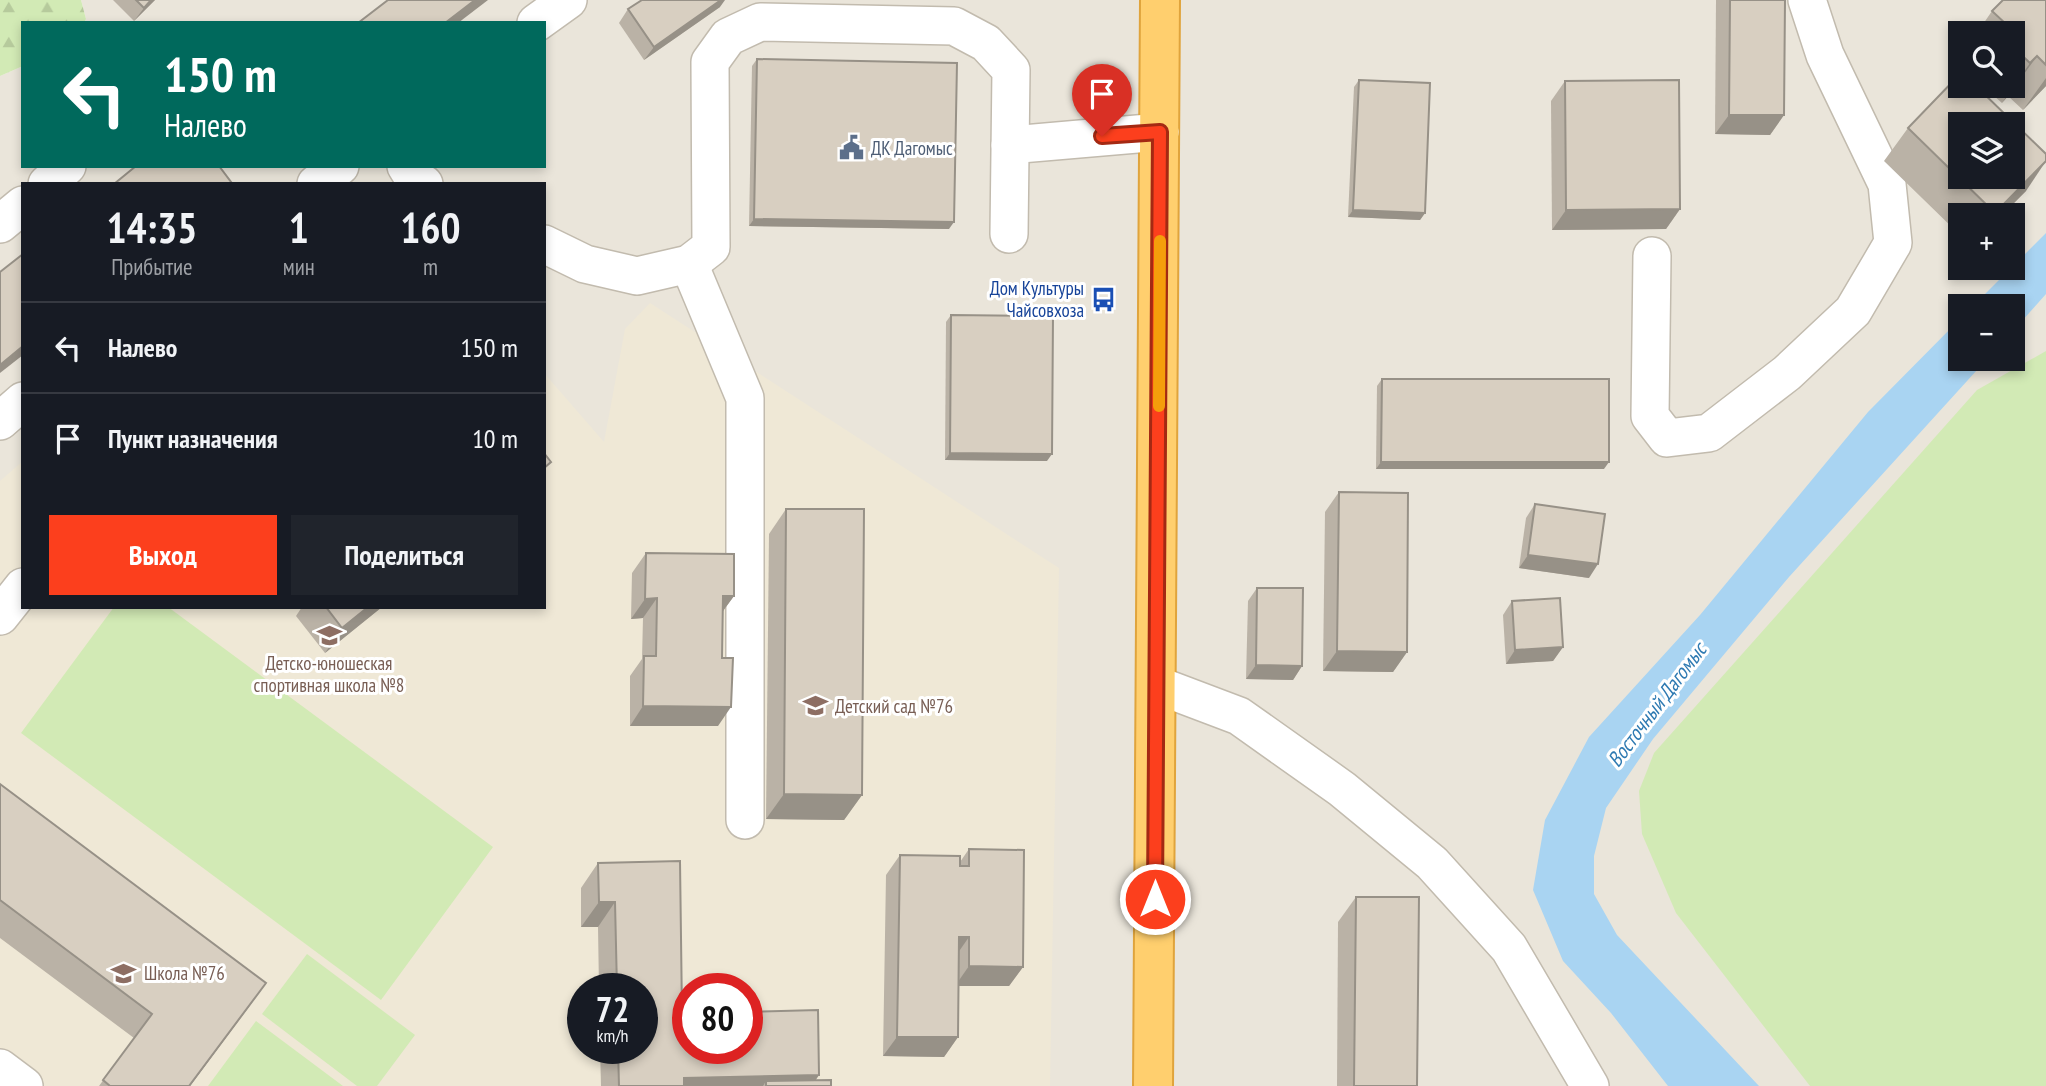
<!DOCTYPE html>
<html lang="ru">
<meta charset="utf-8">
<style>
body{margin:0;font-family:"PT Sans Narrow",sans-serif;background:#20242c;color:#f1f3f6;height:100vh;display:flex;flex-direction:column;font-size:26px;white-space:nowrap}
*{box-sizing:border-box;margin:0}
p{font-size:23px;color:#9ea1a6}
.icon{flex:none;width:38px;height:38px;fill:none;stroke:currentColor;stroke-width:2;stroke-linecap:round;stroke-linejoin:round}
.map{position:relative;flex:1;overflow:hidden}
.side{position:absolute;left:21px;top:182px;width:525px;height:427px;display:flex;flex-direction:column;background:#171b24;border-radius:0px;box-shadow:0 4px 10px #0003}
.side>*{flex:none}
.hud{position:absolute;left:21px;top:21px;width:525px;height:147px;border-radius:0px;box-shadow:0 4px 10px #0003;background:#00695c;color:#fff;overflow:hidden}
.controls{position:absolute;left:1948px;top:21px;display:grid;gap:14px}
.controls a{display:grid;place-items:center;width:77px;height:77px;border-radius:0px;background:#171b24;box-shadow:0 4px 10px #0003;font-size:35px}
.speed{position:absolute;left:567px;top:973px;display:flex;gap:14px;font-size:35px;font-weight:700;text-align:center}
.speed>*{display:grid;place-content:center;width:91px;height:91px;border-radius:50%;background:#171b24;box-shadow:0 4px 10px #0003;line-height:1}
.speed small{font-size:18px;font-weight:400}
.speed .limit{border:10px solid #d22;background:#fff;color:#111}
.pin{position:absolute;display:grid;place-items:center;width:60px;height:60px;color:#fff;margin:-72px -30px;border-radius:50% 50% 50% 0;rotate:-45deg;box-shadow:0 0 7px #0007}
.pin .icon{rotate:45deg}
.me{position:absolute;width:77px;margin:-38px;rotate:0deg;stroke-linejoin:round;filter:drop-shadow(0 0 5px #0008)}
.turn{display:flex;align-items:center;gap:24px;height:147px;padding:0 28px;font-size:32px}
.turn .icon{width:91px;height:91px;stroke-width:2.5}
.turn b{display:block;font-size:49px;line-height:60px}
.eta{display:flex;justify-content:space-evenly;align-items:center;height:119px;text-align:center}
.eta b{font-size:42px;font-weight:700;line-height:49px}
.action{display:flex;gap:14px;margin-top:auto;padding:14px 28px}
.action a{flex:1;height:80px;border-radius:0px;background:#fc3f1d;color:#fff;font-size:28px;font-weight:700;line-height:80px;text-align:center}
.action a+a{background:#20242c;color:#f1f3f6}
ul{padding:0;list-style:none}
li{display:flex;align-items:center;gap:21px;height:91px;padding:0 28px;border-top:2px solid #363941}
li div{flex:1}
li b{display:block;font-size:26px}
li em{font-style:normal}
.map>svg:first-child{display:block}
.residential{fill:#eae5da;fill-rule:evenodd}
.education{fill:#efe8d6;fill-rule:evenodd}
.grass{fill:#d2eab5}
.forest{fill:url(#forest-firs)}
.water{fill:#a9d4f2}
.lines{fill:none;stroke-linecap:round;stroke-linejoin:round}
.minor-casing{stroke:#c2bbae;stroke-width:40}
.highway-casing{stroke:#e0a43c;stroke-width:42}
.minor{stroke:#fff;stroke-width:37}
.highway{stroke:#ffcf6e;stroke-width:38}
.wall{fill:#bab2a6}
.shaded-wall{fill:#979187}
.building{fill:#d8cfc1;stroke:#979187;stroke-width:2;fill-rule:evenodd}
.route-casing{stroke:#a42913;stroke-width:18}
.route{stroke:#fc3f1d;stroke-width:12}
.slow{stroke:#f59e0b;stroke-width:12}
.labels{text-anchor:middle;stroke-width:6;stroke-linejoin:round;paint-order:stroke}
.service-label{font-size:19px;fill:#4e5e75;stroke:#fff;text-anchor:start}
.transit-label{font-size:19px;fill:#164399;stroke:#fff;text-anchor:end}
.education-label{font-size:19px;fill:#785e54;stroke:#fff;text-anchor:start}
.water-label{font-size:21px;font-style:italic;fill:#2e7ab2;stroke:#fff}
</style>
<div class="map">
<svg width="2046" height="1086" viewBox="0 0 2046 1086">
<defs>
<pattern id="forest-firs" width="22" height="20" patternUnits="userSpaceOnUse" patternTransform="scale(1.75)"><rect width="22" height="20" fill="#d2eab5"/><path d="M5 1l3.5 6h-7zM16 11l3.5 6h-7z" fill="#b6ca9c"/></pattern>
</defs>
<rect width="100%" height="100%" fill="#f6f3ec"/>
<path class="residential" d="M81 0H2046V1086H0V76L23 66V166H544V23H84L86 19ZM1960 33H2012V86H1960ZM1960 124H2012V177H1960ZM23 184H544V607H23ZM1960 215H2012V268H1960ZM1960 306H2012V359H1960ZM583 989H642V1048H583ZM688 989H747V1048H688Z"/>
<path class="education" d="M650 303 1059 568 1050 1086H0V481L23 461V607H544V373L604 442 625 329ZM583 989H642V1048H583ZM688 989H747V1048H688Z"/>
<g class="grass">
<path d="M2046 351V1086H1810L1676 913 1642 834 1639 791 1654 753 1977 390Z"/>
<path d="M114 607H168L493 847 381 1000 21 733Z"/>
<path d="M307 954 415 1035 377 1086H357L262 1014Z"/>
<path d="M256 1021 343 1086H208Z"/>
</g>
<path class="forest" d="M0 0H81L86 19 84 23H23V66L0 76Z"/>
<g class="water">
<path d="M2046 233V294L2013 331 2012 306H1973Z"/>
<path d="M1960 319V359H1987L1789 577 1653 739 1606 808 1594 856V894L1617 935 1759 1086H1668L1611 1013 1563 961 1533 890 1545 820 1589 737 1700 615 1868 412Z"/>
</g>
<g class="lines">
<defs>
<g id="minor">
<path d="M536 23 568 0"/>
<path d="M1010 145 1160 132"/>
<path d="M406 166 414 179 424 184"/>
<path d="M47 184 67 166"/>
<path d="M316 184 340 166"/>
<path d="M0 224 23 205"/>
<path d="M544 244 585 264 637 276 689 264 711 247 710 62 728 37 760 22 954 26 986 43 1011 70 1009 234"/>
<path d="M1652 256 1650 416 1667 438 1709 433 1787 373 1853 311 1893 243 1887 184 1825 55 1807 0"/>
<path d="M689 264 745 398V820"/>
<path d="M0 421 23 401"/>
<path d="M0 616 23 587"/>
<path d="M1157 685 1239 716 1342 789 1432 863 1509 948 1590 1086"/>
<path d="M0 1068 24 1086"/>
</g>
<path id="highway" d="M1153 1086 1160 0"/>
</defs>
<use href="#minor" class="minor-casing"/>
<use href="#highway" class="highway-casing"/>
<use href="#minor" class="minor"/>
<use href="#highway" class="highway"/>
</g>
<g class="wall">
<path d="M113 0H155L134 21Z"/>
<path d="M1716 0H1785L1784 115 1770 135 1715 134Z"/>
<path d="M2046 0V86L2023 110 2008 96 2002 103 1983 86H2012V33H1977L1992 11Z"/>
<path d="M720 7 644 60 619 23 628 9Z"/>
<path d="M757 59 949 229 749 226 752 66Z"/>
<path d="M1359 80 1425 213 1420 220 1348 217 1354 87Z"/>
<path d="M1565 81 1680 209 1666 229 1552 230 1551 101Z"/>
<path d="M1908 128 2026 191 2002 215H1960V235L1884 161Z"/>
<path d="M951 315 1047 461 945 460 946 322Z"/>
<path d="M1382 379 1604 469H1376L1377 386Z"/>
<path d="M1339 492 1407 652 1393 672 1323 671 1325 512Z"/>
<path d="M1535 504 1589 578 1519 568 1526 518Z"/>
<path d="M786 509 862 795 844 820 766 819 769 534Z"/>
<path d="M646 553 734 596 723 611 722 658 718 726H630V676L642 659 643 618 631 619 632 573Z"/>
<path d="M1257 588 1302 666 1293 680 1246 679 1248 601Z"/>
<path d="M1512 601 1563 647 1553 661 1506 664 1503 615Z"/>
<path d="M302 607H382L325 653 296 616Z"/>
<path d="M0 784 266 983 190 1086H99L134 1038 0 938Z"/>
<path d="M969 849 1023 967 1009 986H958V1037L944 1057 883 1056 886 875 900 855 960 862Z"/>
<path d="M598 863 682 1013 816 1080 831 1086H601L600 1048H642V989H599L598 927H581V888Z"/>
<path d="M1356 897 1417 1086H1337L1338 922Z"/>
</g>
<g class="shaded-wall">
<path d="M151 0H155L134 21 144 8Z"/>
<path d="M475 0H488L458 23H445Z"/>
<path d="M721 0H725L720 7 644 60 654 47Z"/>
<path d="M2037 56 2008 96 2002 103 2030 63Z"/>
<path d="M2046 78V86L2023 110Z"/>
<path d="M1729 115H1784L1770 135 1715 134Z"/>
<path d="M2046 161 2026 191 2002 215H1994Z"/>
<path d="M1680 209 1666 229 1552 230 1566 210Z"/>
<path d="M1353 210 1425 213 1420 220 1348 217Z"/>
<path d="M754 219 954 222 949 229 749 226Z"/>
<path d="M23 346V355L0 373V365Z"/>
<path d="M950 453 1052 454 1047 461 945 460Z"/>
<path d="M1381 462H1609L1604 469H1376Z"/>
<path d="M1528 555 1598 564 1589 578 1519 568Z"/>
<path d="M723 596H734L720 615Z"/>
<path d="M657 598 643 618 631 619 645 599Z"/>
<path d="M368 607H382L325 653 342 628Z"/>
<path d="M1563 647 1553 661 1506 664 1515 650Z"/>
<path d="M1337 651 1407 652 1393 672 1323 671Z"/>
<path d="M1256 665 1302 666 1293 680 1246 679Z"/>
<path d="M643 706 731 707 718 726H630Z"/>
<path d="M784 794 862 795 844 820 766 819Z"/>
<path d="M599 902H615L598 927H581Z"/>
<path d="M959 937H969L955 957Z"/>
<path d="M969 966 1023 967 1009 986H955Z"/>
<path d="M266 983 248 1008 190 1086H189Z"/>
<path d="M897 1037H958L944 1057 883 1056Z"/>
<path d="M819 1075 812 1086 766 1081 763 1086H678L684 1078Z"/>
</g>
<g class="building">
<path d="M136 0H151L144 8Z"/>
<path d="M388 0H475L445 23H358Z"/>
<path d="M642 0H721L654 47 628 9Z"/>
<path d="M1730 0H1785L1784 115H1729Z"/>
<path d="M2003 0H2046V65L2037 56 2030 63 2012 46V33H1998L2006 24 1992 11Z"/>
<path d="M757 59 957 63 954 222 754 219Z"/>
<path d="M1960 74V86H1976L2046 154V161L1995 213 1908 128ZM1960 124H2012V177H1960Z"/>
<path d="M1359 80 1430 83 1425 213 1353 210Z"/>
<path d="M1679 80 1680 209 1566 210 1565 81Z"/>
<path d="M136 166H219L231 182 229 184H114Z"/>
<path d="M23 254V346L0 365V272Z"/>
<path d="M951 315 1053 316 1052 454 950 453Z"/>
<path d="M1382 379H1609V462H1381Z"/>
<path d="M544 453 551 462 544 468Z"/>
<path d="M1339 492 1408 493 1407 652 1337 651Z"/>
<path d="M1535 504 1605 514 1598 564 1528 555Z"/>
<path d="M786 509H864L862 795 784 794Z"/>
<path d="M646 553 734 554V596H723L722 658H733L731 707 643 706 644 656H656L657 598 645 599Z"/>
<path d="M1257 588H1303L1302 666 1256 665Z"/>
<path d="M1560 598 1563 647 1515 650 1512 601Z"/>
<path d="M326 607H368L342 628Z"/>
<path d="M0 784 266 983 189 1086H110L103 1080 152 1014 0 900Z"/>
<path d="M969 849 1024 850 1023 967 969 966V937H959L958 1037H897L900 855 960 856V866H969Z"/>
<path d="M680 861 682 1013H688V1048H747V1012L818 1010 819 1075 684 1078V1086H619L618 1048H642V989H617L615 902H599L598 863Z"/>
<path d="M1356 897H1419L1417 1086H1354Z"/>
<path d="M831 1080V1086H766V1081Z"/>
</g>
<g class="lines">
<defs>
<path id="route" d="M1102 136 1160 132 1155 899"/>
</defs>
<use href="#route" class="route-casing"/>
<use href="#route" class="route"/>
<path class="slow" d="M1159 406 1160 241"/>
</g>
<defs>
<symbol id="civic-bare" viewBox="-9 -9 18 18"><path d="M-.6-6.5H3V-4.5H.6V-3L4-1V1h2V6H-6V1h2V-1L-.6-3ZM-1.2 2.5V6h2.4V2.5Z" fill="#5c6f8a" stroke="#fff" stroke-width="2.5" paint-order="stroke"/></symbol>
<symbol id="bus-bare" viewBox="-9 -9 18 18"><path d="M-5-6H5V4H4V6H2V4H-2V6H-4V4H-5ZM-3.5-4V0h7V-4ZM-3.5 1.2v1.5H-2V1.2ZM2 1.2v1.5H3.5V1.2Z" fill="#1a4fb4" stroke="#fff" stroke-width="2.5" paint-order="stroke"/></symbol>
<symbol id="school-bare" viewBox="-9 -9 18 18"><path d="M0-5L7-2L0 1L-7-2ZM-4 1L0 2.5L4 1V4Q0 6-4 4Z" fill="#8d6e63" stroke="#fff" stroke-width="2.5" paint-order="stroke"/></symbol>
</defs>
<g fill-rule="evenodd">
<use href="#civic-bare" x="834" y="130" width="35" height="35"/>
<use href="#bus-bare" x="1086" y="282" width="35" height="35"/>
<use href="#school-bare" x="312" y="618" width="35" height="35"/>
<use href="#school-bare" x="798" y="688" width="35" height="35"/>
<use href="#school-bare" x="106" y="956" width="35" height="35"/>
</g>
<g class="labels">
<g class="service-label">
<text x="871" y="155">ДК Дагомыс</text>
</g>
<g class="transit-label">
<text x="1084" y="295">Дом Культуры<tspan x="1084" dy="22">Чайсовхоза</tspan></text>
</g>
<g class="education-label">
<text x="329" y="670" text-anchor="middle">Детско-юношеская<tspan x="329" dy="22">спортивная школа №8</tspan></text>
<text x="835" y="713">Детский сад №76</text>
<text x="144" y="980">Школа №76</text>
</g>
<g class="water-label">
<text transform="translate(1657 705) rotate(-53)" y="7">Восточный Дагомыс</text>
</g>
</g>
</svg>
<div class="controls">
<a><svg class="icon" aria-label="search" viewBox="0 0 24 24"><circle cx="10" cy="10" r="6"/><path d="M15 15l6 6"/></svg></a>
<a><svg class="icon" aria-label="layers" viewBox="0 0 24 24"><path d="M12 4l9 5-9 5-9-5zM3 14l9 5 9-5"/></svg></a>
<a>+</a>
<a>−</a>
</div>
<div class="speed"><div>72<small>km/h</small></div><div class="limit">80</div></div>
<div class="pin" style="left:1102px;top:136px;background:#d93025"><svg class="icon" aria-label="arrive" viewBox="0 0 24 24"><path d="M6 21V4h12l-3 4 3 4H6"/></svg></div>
<svg class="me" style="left:1155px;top:899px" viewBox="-20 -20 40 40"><circle r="17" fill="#fc3f1d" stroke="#fff" stroke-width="3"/><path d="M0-11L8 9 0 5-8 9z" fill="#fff"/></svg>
<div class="hud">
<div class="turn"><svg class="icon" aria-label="left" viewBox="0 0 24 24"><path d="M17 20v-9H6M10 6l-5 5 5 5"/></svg><div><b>150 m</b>Налево</div></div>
</div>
<section class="side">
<div class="eta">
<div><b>14:35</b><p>Прибытие</p></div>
<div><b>1</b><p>мин</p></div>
<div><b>160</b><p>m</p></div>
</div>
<ul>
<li><svg class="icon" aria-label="left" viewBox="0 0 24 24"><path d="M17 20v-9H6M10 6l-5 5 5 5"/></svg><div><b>Налево</b></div><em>150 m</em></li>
<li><svg class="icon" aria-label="arrive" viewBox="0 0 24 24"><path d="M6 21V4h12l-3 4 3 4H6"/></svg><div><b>Пункт назначения</b></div><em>10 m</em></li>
</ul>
<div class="action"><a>Выход</a><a>Поделиться</a></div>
</section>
</div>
